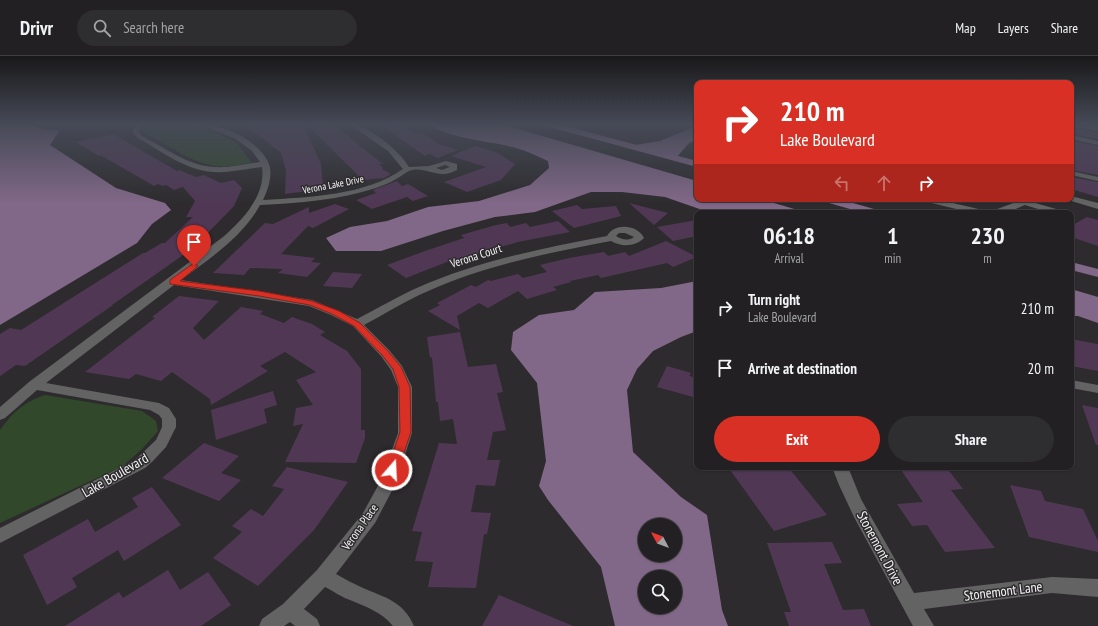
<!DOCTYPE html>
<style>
body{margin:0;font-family:"PT Sans Narrow",sans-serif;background:#2e2d2f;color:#f1f3f6;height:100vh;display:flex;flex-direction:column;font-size:15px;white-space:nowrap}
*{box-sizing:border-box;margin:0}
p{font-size:13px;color:#a2a3a5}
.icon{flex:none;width:22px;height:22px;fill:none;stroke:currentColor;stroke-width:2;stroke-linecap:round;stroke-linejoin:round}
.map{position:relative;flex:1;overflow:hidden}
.side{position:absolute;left:694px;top:154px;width:380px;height:260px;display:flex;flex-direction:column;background:#222022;border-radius:8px;box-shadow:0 1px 3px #0004,0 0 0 1px #3f3e40}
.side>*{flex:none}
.top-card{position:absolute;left:694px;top:24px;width:380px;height:122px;border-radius:8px;box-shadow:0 1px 3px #0004,0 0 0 1px #3f3e40;background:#d93025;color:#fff;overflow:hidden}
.needle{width:26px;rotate:311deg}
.controls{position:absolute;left:638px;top:462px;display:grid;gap:8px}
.controls a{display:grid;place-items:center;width:44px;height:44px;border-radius:50%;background:#222022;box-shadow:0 1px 3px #0004,0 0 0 1px #3f3e40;font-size:20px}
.pin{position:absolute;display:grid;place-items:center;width:34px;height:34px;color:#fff;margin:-41px -17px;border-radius:50% 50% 50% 0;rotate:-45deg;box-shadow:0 0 4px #0007}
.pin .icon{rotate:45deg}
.me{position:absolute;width:44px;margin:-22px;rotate:19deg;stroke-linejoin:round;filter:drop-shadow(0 0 3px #0008)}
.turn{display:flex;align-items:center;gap:14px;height:84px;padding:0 20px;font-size:18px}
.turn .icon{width:52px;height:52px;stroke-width:2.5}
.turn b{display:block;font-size:28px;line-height:34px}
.lanes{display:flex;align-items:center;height:38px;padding:0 20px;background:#0003;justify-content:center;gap:20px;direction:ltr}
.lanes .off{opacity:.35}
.eta{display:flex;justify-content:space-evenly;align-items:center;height:68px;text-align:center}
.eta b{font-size:24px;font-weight:700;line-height:28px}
.primary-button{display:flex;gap:8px;margin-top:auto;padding:8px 20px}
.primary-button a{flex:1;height:46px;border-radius:24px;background:#d93025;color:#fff;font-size:16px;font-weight:700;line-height:46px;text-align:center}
.primary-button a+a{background:#2e2d2f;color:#f1f3f6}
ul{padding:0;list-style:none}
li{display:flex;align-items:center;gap:12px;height:60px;padding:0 20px}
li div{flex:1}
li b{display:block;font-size:15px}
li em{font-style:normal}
header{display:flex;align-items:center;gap:24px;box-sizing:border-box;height:56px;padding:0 20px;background:#222022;border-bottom:1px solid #3f3e40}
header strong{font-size:19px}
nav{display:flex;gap:22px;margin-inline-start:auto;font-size:14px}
.search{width:280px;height:36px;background:#2e2d2f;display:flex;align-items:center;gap:10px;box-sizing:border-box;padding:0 14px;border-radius:22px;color:#a2a3a5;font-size:15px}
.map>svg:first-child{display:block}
.green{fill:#32482b}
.water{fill:#826888;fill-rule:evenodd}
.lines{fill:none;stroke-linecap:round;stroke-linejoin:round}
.canal{fill:#826888;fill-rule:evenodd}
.building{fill:#503855}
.minor{fill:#626362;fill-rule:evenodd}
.route{fill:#d93025;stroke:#8d1f18}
.labels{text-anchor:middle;stroke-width:3;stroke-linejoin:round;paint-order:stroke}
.far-street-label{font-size:10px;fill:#f5f4f5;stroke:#2d2b2d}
.street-label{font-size:12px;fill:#f5f4f5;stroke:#2d2b2d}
.near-street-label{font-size:14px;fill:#f5f4f5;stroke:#2d2b2d}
</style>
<header>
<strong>Drivr</strong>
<div class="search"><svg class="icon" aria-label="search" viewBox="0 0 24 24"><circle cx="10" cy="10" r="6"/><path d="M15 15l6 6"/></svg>Search here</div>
<nav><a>Map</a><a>Layers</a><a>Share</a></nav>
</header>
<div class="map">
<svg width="1098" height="570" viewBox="0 0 1098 570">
<rect width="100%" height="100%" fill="#2d2b2d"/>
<g class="green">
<path d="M147 68H191L211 74 237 87 252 107C238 109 220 113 206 108 184 102 164 86 143 76V72Z"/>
<path d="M45 339 142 355 156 365 158 375 142 393 123 410 0 467V374C13 356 24 346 45 339Z"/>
</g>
<g class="water">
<path d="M0 68H28L42 73 59 75 50 89 116 132 165 147 171 154 152 168 137 187 0 269Z"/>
<path d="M430 68H501L697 125V143H760L808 157H711L665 141 622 136H591L535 156 495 161 443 175 381 195H336L326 182 350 171 387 165 428 151 479 145 530 129 549 112 548 105C537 100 527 95 516 92 493 85 448 83 430 68Z"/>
<path d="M697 70V84L689 87 676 102 629 90 660 85Z"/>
<path d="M697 225V275L681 281 653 295 637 313 627 334 633 396 681 441 707 459 722 554 728 570H615L601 511 548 444 539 430 546 405 537 327 511 294 513 276 539 259 574 254 595 236 661 232ZM645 469H675V499H645ZM645 521H675V551H645Z"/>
<path d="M1071 233 1098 241V267L1078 260H1071Z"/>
</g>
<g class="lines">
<g class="canal">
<path d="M545 68H558L697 105V111L546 70Z"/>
<path d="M820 143H839L881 155 883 157H864L822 145Z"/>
<path d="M1071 206 1098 213V221L1071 214Z"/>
</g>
</g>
<g class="building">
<path d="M241 68H303L321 108 323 129 308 131V135L285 138 286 114 281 97 264 83Z"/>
<path d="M306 68H332L383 108H379L383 112 382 113 391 118 384 122 363 124Z"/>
<path d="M381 68H400L414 77 420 76 439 88 458 94 438 102 429 98 425 100 388 74H389Z"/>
<path d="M1071 72 1098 77V83L1071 78Z"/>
<path d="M113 78 177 115 179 114 196 121 204 119 221 127 234 124 242 132 234 150 193 192 112 249H113L25 310 16 309 0 320V278L10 272 21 274 143 197H145L162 187H165L193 161H186L195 145 183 131 174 134 166 129 163 130 158 128 154 130 102 100H99L76 86Z"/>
<path d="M1071 85 1098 90V119L1071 114Z"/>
<path d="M475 90 498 97 515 108 501 124 467 136 444 126 486 111 451 100Z"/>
<path d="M1071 121 1098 126V141L1071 133Z"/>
<path d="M397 125 402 130 408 128 428 140 413 145 407 141 372 153 356 144 376 137 373 134Z"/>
<path d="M629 147 668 157 654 169Z"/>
<path d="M335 148 349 153 313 172 308 170 281 198 315 202 311 206 321 207 307 221 278 217 283 213 250 212 244 219 213 217 265 167 273 168 309 151V157Z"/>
<path d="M577 149 582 153 616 150 621 160 574 172 552 155Z"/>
<path d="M1087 161 1098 164V190L1071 181V170Z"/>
<path d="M697 164V180L673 185 657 171Z"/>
<path d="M558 165 570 176 518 186 459 203 457 202 406 222 387 209 425 195 464 182 461 179 496 169 507 167 510 171 526 167 530 171Z"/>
<path d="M666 185 697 201 673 211 667 207 601 222 598 219 570 225 571 226 553 231 557 234 527 243 518 235 488 252 479 247 457 260 460 274 428 255 440 249 437 247 471 229 476 231 488 224 491 225 518 218 523 222 547 216 540 209 569 202 604 196 608 200 625 196 629 200Z"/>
<path d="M333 216 362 218 352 232 323 230Z"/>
<path d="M179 240 219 245 193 272 204 284 241 251 263 255 260 258 284 267 292 261 312 268 325 276 320 279 347 295 361 313V374H365V382L356 407 285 406 303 368 293 370 296 352 313 349 296 324 316 316 285 296 260 310 268 315 211 349 210 343 172 316 161 325 136 318 129 323 85 316 155 262 152 261Z"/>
<path d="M460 276 468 311 496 308 503 336 497 337 506 374 493 376 487 404H500L495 430 476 429 471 456 491 457 487 478H484L476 532 428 531 433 506 415 505 422 476 412 475 439 387 457 388 453 363 440 365 438 346H436L432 301 430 302 427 281Z"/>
<path d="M1071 283 1098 288V315L1071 310Z"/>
<path d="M667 310 691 317 689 320 697 322V342L657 331Z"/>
<path d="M273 335 277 349 264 353 267 367 216 384 211 354Z"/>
<path d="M1082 349 1098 352V389H1096Z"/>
<path d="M204 387 239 400 221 417 241 424 219 445 162 422Z"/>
<path d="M287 411 348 426 314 474 258 530 213 502 242 476 232 470 251 453 263 460 284 433 272 430Z"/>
<path d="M728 411H788L827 459 774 475Z"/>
<path d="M899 411H946L963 433 951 434 995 492 945 496 927 469 912 470 897 448 923 446Z"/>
<path d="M1010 429 1041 435 1045 445 1083 453 1098 485V496L1029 481Z"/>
<path d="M152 431 181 469 124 505 118 494 72 522 77 531 47 549 23 499 88 463 95 476 138 451 132 442Z"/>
<path d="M832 486 842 507 824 508 843 554 864 553 871 570H789L784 556H791L767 487Z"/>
<path d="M168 514 180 534 208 516 231 549 201 570H65L119 536 123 542Z"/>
<path d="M499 539 573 570H482Z"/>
</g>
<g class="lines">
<g class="minor">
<path d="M138 68H145L139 74V77L142 80C164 91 188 110 214 111 229 112 245 108 260 106L252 95 236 83 199 68C223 68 259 84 269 108 273 119 268 134 263 144 309 141 364 140 403 113L388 95 349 68C367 68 400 95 409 111L429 110 446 105 457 108V114C438 125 426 109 409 115 405 117 400 121 396 123 390 127 383 129 376 132 339 144 299 147 260 149 243 181 209 203 181 224L312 244 357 263C377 253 398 240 419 231 478 205 543 192 607 180 614 167 637 168 644 182 635 191 621 191 611 185 548 197 485 209 426 236 405 245 385 258 364 269L389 294 402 310 412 331V377L396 427 375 467 336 518C345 523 354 528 363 532 386 542 403 545 414 570H393C382 556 366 551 350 544 341 541 333 535 325 531L304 553 317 563 320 570H295L290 566 284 570H259L262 563 283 548 317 514 363 457 380 426 398 377V331L391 314 381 300 353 270 331 259 309 250 174 229 46 327 159 347 169 352 176 363V371L166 391 152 406 145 412 0 487V472L135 404 156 384 162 371V363L159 359 150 354 37 334 5 362 0 364V351L29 326 223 181C243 164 266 139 262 111 246 113 229 117 213 116 185 114 161 95 138 82L133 77V73ZM445 109 450 111 442 114 436 112ZM619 177H625L634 181C628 185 622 184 616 180Z"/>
<path d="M621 68H639C635 71 625 71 621 68Z"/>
<path d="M1071 68 1098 71V75L1071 70Z"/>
<path d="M1071 79 1098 85V89L1071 83Z"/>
<path d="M1071 115 1098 121V125L1071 119Z"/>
<path d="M1071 140 1098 147V153L1068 144 1071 143Z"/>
<path d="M922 143H936L987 155 988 157H973L923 145Z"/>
<path d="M1024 143H1035L1032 146 1063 155 1064 157H1051L1025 149 1006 157H991L992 155Z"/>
<path d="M1071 324 1098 329V337L1071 332Z"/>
<path d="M832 411H848L861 443 914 537 1052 521 1098 523V541L1052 537 924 553 934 570H913L854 461 839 429Z"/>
</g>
</g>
<linearGradient id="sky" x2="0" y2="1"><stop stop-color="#191819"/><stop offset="0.46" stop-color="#464a57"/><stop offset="1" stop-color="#464a57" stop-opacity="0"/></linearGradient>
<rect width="1098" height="148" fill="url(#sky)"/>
<path class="route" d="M194 207 198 210 197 211 180 225 259 235 312 245 339 255 360 267 388 295 401 311 410 331 411 376 397 417 392 419 388 417 387 414 400 376 399 331 393 313 382 299 354 270 332 258 310 249 259 240 170 228V224Z"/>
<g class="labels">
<g class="far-street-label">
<text transform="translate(333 128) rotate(-11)" y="4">Verona Lake Drive</text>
</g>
<g class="street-label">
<text transform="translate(476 200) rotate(-18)" y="4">Verona Court</text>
<text transform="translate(360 471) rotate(-55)" y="4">Verona Place</text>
</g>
<g class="near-street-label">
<text transform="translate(115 419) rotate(-30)" y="5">Lake Boulevard</text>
<text transform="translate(880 492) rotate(62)" y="5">Stonemont Drive</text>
<text transform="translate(1003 535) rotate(-7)" y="5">Stonemont Lane</text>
</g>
</g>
</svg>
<div class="controls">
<a><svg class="needle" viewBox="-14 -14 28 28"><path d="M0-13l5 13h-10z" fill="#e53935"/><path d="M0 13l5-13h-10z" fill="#a2a3a5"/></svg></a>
<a><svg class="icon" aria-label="search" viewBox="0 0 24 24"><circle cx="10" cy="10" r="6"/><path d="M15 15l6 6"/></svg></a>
</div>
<div class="pin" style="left:194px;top:210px;background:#d93025"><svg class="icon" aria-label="arrive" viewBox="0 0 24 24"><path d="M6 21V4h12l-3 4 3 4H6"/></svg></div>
<svg class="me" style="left:392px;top:414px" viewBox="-20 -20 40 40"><circle r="17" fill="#d93025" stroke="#fff" stroke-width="3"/><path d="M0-11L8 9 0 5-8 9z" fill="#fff"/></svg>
<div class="top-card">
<div class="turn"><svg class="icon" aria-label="right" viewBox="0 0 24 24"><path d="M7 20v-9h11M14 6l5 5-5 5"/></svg><div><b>210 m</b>Lake Boulevard</div></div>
<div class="lanes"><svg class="icon off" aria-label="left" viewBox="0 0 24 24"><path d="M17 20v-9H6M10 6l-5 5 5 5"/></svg><svg class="icon off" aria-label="ahead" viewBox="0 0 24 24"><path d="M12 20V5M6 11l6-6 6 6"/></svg><svg class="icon" aria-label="right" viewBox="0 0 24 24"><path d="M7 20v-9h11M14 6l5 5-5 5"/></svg></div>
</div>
<section class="side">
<div class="eta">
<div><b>06:18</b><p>Arrival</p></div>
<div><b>1</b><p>min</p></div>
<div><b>230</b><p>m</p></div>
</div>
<ul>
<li><svg class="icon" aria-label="right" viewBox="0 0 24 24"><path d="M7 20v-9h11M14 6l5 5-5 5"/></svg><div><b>Turn right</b><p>Lake Boulevard</p></div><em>210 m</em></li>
<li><svg class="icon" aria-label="arrive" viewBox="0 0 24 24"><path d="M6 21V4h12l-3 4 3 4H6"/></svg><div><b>Arrive at destination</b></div><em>20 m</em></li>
</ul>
<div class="primary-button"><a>Exit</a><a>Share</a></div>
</section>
</div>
